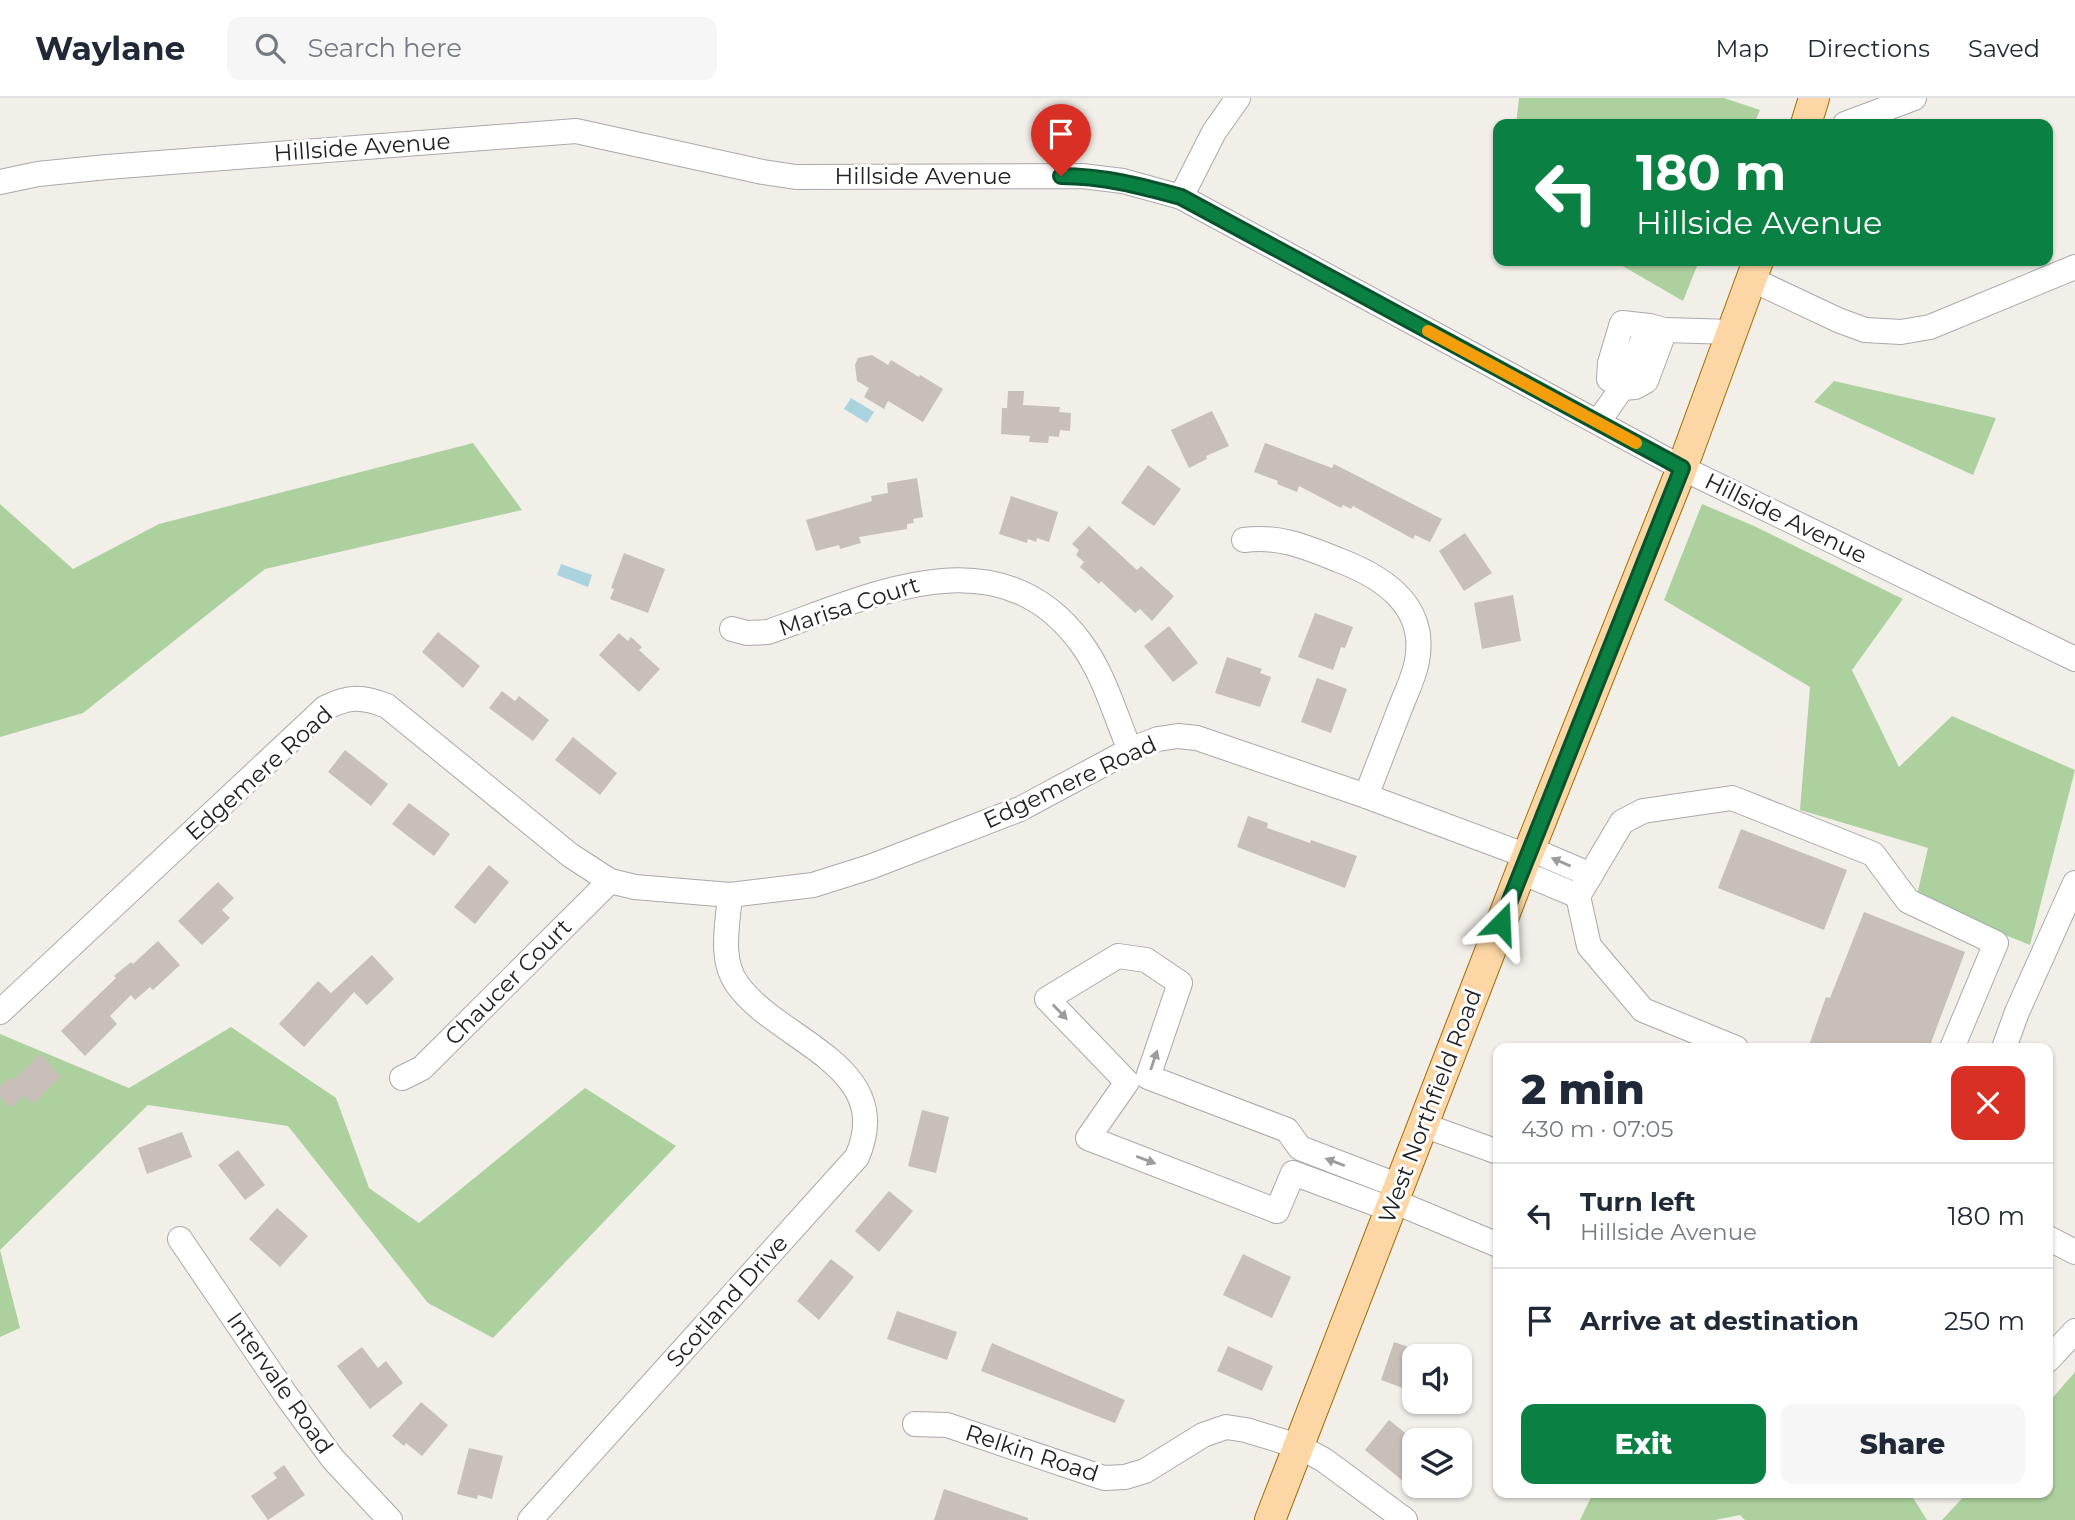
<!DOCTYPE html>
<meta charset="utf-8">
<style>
body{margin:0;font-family:Montserrat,sans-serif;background:#f6f6f7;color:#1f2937;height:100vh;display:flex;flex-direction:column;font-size:26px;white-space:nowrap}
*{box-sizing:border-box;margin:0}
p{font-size:23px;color:#747a83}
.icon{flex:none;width:38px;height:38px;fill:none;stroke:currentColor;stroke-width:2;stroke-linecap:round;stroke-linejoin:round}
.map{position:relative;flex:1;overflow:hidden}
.side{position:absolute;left:1493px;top:945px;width:560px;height:455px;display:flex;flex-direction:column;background:#fff;border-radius:14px;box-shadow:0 2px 5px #0004}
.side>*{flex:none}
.top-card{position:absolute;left:1493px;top:21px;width:560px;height:147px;border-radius:14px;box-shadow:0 2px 5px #0004;background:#0b8043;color:#fff;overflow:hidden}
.tools{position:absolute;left:1402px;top:1246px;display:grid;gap:14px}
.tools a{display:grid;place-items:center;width:70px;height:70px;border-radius:14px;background:#fff;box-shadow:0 2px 5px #0004;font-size:35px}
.pin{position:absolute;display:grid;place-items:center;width:60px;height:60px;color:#fff;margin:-72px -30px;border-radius:50% 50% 50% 0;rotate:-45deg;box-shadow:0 0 7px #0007}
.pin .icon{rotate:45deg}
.me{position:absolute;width:77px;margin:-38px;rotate:21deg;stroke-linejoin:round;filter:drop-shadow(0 0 5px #0008)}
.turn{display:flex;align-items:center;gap:24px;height:147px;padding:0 28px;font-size:32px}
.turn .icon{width:91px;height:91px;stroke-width:2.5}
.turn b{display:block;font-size:49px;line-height:60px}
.round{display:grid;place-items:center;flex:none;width:74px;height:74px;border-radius:14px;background:#f6f6f7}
.headline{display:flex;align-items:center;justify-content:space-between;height:119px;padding:0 28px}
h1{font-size:42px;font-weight:800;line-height:52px}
.cta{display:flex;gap:14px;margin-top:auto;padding:14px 28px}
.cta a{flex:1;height:80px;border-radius:14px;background:#0b8043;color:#fff;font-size:28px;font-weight:800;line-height:80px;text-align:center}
.cta a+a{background:#f6f6f7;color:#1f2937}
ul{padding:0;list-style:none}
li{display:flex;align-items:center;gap:21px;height:105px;padding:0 28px;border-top:2px solid #e0e1e3}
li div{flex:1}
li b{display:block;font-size:26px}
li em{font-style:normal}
header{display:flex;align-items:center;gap:42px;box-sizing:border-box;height:98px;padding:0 35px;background:#fff;border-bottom:2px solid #e0e1e3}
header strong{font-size:33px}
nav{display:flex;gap:38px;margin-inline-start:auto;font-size:24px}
.search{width:490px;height:63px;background:#f6f6f7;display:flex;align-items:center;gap:18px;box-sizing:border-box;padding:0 24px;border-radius:14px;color:#747a83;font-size:26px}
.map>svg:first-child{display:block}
.forest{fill:#add19e}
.water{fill:#aad3df}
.building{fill:#c7bfb8}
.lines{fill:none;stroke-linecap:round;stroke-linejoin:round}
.minor-casing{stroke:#a9a9a9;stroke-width:26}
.major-casing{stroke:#a06b00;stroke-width:32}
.minor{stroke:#fff;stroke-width:24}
.major{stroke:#fcd6a4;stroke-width:30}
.oneway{fill:#9c9c9c}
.route-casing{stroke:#07532c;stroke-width:18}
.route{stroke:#0b8043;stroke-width:12}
.slow{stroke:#f59e0b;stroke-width:12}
.labels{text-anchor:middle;stroke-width:6;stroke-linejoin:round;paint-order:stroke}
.street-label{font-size:23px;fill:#222;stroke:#fff}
</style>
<header>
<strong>Waylane</strong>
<div class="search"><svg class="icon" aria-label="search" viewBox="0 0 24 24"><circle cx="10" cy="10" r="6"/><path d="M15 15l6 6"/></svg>Search here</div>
<nav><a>Map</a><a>Directions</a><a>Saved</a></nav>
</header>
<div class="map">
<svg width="2075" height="1422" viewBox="0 0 2075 1422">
<rect width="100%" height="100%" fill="#f2efe9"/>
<g class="forest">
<path d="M1519 0H1724L1760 12 1754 26H1516Z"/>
<path d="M1614 163H1699L1683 203Z"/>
<path d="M1834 283 1996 320 1973 377 1814 304Z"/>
<path d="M473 345 522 412 265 471 83 615 0 639V406L73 471 159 426Z"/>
<path d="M1702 406 1754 428 1903 501 1852 572 1899 669 1952 618 2075 672 2030 847 1916 801 1928 750 1800 712 1810 589 1664 502Z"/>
<path d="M231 929 336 1000 369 1090 419 1125 585 990 676 1048 493 1240 428 1205 288 1028 148 1007 0 1152 20 1230 0 1239V936L129 990Z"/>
<path d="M2075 1274V1422H1942L1967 1395H2048V1305Z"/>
<path d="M1593 1395H1910L1927 1422H1745L1740 1417 1715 1422H1580Z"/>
</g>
<g class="water">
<path d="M851 300 874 314 867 325 844 311Z"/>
<path d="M561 466 592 477 588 489 557 477Z"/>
</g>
<g class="building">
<path d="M872 257 888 267 891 262 919 279 920 277 943 291 923 324 888 303 884 311 864 299 869 290 857 283 855 267 858 260Z"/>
<path d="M1008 293H1024L1023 307 1060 309 1059 314 1071 315 1070 333 1060 332 1059 339 1049 338 1048 345 1029 344 1030 338 1001 336 1002 310H1007Z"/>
<path d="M1212 313 1229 348 1206 358 1207 361 1189 370 1171 332Z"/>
<path d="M1265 345 1332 370 1334 366 1442 421 1430 444 1415 437 1413 441 1353 408 1351 411 1343 407 1341 410 1299 388 1297 394 1277 386 1278 383 1254 374Z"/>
<path d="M1148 367 1181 391 1154 428 1121 405Z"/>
<path d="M917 380 923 419 913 421 914 425 907 426V431L859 439 861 445 840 451 839 447 816 453 806 422 872 403 871 398 888 395 887 385Z"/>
<path d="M1011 398 1058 414 1049 444 1037 440 1036 444 1028 441 1027 445 999 436Z"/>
<path d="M1089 428 1137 472 1141 468 1174 498 1152 523 1140 511 1135 515 1101 483 1099 486 1080 469 1084 464 1076 457 1079 452 1072 446Z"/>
<path d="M1465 435 1492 475 1464 493 1439 453Z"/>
<path d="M624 455 665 471 648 515 610 501 614 491 611 490Z"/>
<path d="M1513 497 1521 543 1482 551 1474 505Z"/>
<path d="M1315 515 1353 529 1345 550 1341 549 1333 572 1298 559Z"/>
<path d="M1169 528 1198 565 1173 584 1144 548Z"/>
<path d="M438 534 480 568 463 590 422 554Z"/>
<path d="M619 535 628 543 631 539 642 549 639 552 660 571 639 594 599 557Z"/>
<path d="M1227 559 1262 571 1260 575 1271 579 1260 609 1215 595Z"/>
<path d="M1317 580 1347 591 1331 635 1301 624Z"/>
<path d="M502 593 515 603 519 598 549 622 533 643 489 610Z"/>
<path d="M573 639 617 675 600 697 555 662Z"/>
<path d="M345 652 388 686 371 708 328 674Z"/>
<path d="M409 705 450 736 434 758 392 726Z"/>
<path d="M1248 718 1268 725 1267 730 1310 745 1311 742 1357 758 1345 790 1237 749Z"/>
<path d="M1741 731 1847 772 1824 832 1718 790Z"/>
<path d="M489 767 509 784 475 826 454 809Z"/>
<path d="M218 784 234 800 222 812 230 820 202 847 178 823Z"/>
<path d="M1864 814 1965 854 1929 950H1808L1826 899 1830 900Z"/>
<path d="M158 843 180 867 153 892 150 889 135 902 131 897 110 918 117 926 85 958 61 933 116 880 114 878 131 864 133 866Z"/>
<path d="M372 857 394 881 367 907 354 894 304 949 279 926 318 883 331 895Z"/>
<path d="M40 956 61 979 33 1006 24 998 11 1010 0 999V989L10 979 13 982Z"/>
<path d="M922 1012 949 1019 936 1075 908 1068Z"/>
<path d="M182 1034 192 1059 147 1076 138 1050Z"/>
<path d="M238 1052 265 1087 245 1102 218 1067Z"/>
<path d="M889 1093 913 1113 879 1154 855 1133Z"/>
<path d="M277 1110 308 1138 280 1169 249 1141Z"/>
<path d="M1243 1156 1291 1179 1272 1220 1223 1197Z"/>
<path d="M831 1161 854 1179 819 1222 797 1203Z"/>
<path d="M897 1213 957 1234 947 1262 887 1241Z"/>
<path d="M1394 1244 1414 1251V1294L1381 1282Z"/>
<path d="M992 1245 1125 1302 1115 1325 981 1273Z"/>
<path d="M1228 1248 1273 1268 1262 1293 1217 1273Z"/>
<path d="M362 1249 378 1270 386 1263 403 1285 370 1311 337 1268Z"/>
<path d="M421 1304 448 1327 422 1358 406 1345 404 1348 392 1338Z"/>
<path d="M1389 1322 1414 1342V1392L1365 1352Z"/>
<path d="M469 1350 503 1358 492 1401 478 1397 477 1401 457 1396Z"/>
<path d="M284 1367 305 1397 268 1422 251 1398 277 1380 273 1375Z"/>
<path d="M944 1391 1028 1420V1422H934Z"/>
</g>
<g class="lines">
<defs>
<g id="minor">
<path d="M1845 26 1914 0"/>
<path d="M0 84 38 76 107 69 576 33 763 74 796 79 1082 78 1123 83 1181 99 1682 370 2075 561"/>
<path d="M1181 99 1214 34 1238 0"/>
<path d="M1751 181 1838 222 1865 232 1901 234 1930 229 2075 169"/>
<path d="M1649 228 1622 225 1610 265 1609 281 1622 290 1635 289 1646 283 1665 232"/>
<path d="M1598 324 1622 290 1649 228 1665 232 1732 234"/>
<path d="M1244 442C1280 437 1308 450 1341 463 1385 480 1427 509 1417 563 1414 580 1405 597 1399 613 1388 641 1377 670 1366 698"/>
<path d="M732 531 747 535 768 534C871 498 999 433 1081 545 1104 576 1115 617 1130 652"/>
<path d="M1530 751 1591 777"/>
<path d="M1521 774 1578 798"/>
<path d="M1578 798 1622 724 1643 713 1732 700 1873 756 1908 803 1996 845 1952 950"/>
<path d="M1578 798 1589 848 1643 912 1736 950"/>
<path d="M0 914 325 610C349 598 362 598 387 608L570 757 610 783 635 789 730 797 813 787 870 769 1020 711 1130 652 1158 641 1178 638 1197 640 1366 698 1527 758"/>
<path d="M2004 950 2017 914 2075 785"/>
<path d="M402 980 422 970 610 783"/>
<path d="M1423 1027 1498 1054"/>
<path d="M1393 1103 1498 1147"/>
<path d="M1390 1111 1293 1075 1277 1113 1088 1040 1127 984 1047 901 1118 858 1146 862 1180 885 1148 979 1287 1032 1300 1050 1399 1088"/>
<path d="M2048 1140 2075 1154"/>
<path d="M180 1141 286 1297 333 1361 390 1422"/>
<path d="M2048 1262 2075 1233"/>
<path d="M915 1326 947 1327 1104 1380 1125 1379 1145 1373 1203 1337 1226 1329 1246 1332 1298 1348 1324 1362 1405 1422"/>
<path d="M530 1422 857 1059C897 967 778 944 737 886 719 861 728 825 730 797"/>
</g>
<g id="major">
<path d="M1806 26 1814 0"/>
<path d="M1270 1422 1527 758 1682 370 1758 163"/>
</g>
</defs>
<use href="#minor" class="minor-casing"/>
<use href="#major" class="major-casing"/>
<use href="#minor" class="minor"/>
<use href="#major" class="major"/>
</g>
<defs><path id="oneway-solid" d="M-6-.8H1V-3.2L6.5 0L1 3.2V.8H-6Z" transform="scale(1.75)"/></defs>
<g class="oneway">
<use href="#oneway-solid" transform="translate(1561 764) rotate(-157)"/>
<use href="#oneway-solid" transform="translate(1060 914) rotate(46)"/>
<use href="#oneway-solid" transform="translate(1154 962) rotate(-71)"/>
<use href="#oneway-solid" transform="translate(1146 1062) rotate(21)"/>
<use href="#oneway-solid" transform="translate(1335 1064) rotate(-159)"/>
</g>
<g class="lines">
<defs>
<path id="route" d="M1061 78C1103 78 1141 88 1181 99L1682 370 1501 825"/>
</defs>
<use href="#route" class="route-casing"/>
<use href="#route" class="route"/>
<path class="slow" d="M1428 233 1636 345"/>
</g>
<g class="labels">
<g class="street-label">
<text transform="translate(362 49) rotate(-4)" y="8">Hillside Avenue</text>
<text x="923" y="86">Hillside Avenue</text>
<text transform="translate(1786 420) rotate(26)" y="8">Hillside Avenue</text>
<text transform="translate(849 508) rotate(-18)" y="8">Marisa Court</text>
<text transform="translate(259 675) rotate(-42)" y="8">Edgemere Road</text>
<text transform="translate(1070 684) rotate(-25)" y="8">Edgemere Road</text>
<text transform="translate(508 884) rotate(-45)" y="8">Chaucer Court</text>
<text transform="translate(1430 1008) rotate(-69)" y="8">West Northfield Road</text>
<text transform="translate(727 1203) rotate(-48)" y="8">Scotland Drive</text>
<text transform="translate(280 1285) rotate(55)" y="8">Intervale Road</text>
<text transform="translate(1032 1355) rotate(18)" y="8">Relkin Road</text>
</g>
</g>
</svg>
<div class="tools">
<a><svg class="icon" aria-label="sound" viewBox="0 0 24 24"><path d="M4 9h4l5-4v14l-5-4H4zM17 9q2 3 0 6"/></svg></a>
<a><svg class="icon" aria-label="layers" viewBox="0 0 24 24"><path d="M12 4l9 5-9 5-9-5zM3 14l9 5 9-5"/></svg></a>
</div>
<div class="pin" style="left:1061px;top:78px;background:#d93025"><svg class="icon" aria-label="arrive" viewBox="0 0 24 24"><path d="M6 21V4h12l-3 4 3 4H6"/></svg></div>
<svg class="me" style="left:1501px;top:825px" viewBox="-20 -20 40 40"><path d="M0-17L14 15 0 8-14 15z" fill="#0b8043" stroke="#fff" stroke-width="4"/></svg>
<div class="top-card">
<div class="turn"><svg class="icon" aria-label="left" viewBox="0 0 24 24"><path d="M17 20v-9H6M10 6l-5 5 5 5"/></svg><div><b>180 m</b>Hillside Avenue</div></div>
</div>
<section class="side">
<div class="headline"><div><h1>2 min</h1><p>430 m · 07:05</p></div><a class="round" style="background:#d93025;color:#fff"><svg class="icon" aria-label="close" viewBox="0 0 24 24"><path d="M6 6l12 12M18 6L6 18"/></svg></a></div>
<ul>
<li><svg class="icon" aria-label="left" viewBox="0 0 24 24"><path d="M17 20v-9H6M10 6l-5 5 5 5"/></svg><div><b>Turn left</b><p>Hillside Avenue</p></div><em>180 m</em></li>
<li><svg class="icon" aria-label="arrive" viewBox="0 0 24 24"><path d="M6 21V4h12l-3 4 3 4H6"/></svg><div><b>Arrive at destination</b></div><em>250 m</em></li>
</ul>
<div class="cta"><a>Exit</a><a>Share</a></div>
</section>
</div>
